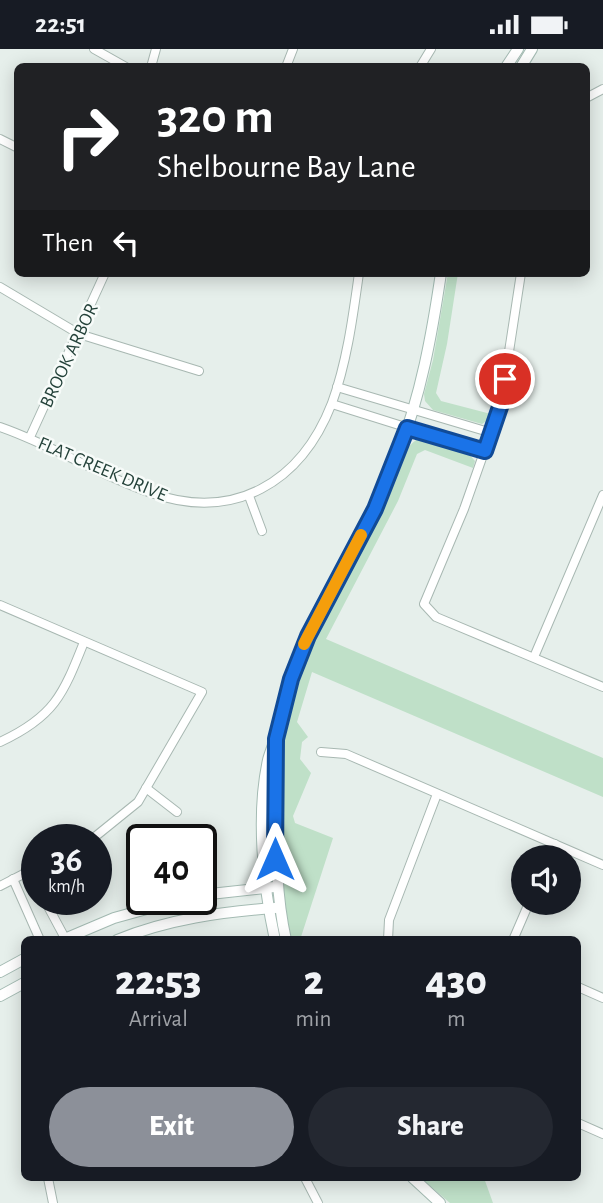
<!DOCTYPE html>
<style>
body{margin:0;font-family:"Alegreya Sans",sans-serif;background:#242831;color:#f1f3f6;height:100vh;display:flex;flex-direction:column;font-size:26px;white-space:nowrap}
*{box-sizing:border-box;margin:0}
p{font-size:23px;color:#9ea1a6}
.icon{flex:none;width:38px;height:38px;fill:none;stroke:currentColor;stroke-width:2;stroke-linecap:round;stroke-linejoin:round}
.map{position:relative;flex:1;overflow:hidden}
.drawer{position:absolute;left:21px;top:887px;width:560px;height:245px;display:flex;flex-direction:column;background:#171b24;border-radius:10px;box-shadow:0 4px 18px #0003}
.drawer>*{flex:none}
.guide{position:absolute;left:14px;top:14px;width:576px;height:214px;border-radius:10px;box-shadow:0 4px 18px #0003;background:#202124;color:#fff;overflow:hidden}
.tools{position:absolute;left:511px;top:796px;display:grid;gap:14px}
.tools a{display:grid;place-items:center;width:70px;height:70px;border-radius:50%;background:#171b24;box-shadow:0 4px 18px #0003;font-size:35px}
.speed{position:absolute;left:21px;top:775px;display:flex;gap:14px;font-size:35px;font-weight:700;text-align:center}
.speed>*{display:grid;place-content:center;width:91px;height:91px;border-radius:50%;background:#171b24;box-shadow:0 4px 18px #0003;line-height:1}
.speed small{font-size:18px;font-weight:400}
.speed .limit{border:4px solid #111;border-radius:10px;background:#fff;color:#111}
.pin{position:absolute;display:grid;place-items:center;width:60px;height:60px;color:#fff;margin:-30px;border:4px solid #fff;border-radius:50%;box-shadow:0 2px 7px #0007}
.me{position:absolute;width:77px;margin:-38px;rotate:0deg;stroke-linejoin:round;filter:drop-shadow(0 0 5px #0008)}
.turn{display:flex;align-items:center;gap:24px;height:147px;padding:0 28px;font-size:32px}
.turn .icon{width:91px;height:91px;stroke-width:2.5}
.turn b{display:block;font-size:49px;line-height:60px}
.then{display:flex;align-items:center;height:66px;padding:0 28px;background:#0003;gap:14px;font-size:26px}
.eta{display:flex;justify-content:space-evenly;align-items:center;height:119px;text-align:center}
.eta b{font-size:42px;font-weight:800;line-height:49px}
.action{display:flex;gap:14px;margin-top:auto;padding:14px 28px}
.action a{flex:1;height:80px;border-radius:42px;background:#8c9099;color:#fff;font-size:28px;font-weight:800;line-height:80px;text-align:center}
.action a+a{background:#242831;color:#f1f3f6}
.status{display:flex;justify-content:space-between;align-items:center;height:49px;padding:0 35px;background:#171b24;direction:ltr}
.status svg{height:19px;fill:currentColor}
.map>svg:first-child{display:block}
.green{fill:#bfe0c8}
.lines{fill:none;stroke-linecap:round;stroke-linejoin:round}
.street-casing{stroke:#a8b8b2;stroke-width:10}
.secondary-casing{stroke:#a4bbb3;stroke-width:12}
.street{stroke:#fff;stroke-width:8}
.secondary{stroke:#fff;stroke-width:10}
.route-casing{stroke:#114b97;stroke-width:18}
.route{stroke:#1a73e8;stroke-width:12}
.slow{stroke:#f59e0b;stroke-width:12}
.labels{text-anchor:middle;stroke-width:5;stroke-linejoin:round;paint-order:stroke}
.street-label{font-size:19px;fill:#24423a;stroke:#f7fbf9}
</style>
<div class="status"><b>22:51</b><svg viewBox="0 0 49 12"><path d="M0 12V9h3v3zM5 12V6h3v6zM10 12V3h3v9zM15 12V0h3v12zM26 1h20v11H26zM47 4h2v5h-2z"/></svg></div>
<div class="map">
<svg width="603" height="1154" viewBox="0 0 603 1154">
<rect width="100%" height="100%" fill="#e6efeb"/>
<g class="green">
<path d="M448 224H458L447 295 436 344 441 352 491 365 488 371 482 375 433 361 425 352 424 345 433 311Z"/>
<path d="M420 389 467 403 475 412 473 419 425 401 417 405 398 452 326 590 603 709V748L312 623 297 673 308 688 302 693 300 710 311 724 293 767 295 774 333 789 300 891H291C280 831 274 750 282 690 287 655 300 621 314 589 333 543 362 502 383 457 391 439 401 396 420 389Z"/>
<path d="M421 1129H484L493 1154H450Z"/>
</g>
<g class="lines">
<defs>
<g id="street">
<path d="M94 0 126 18"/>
<path d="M151 18 156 0"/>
<path d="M286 18 293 0"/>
<path d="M420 18 431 0"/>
<path d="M586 49 603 40"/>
<path d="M0 90 18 99"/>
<path d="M521 224 501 355 464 460 424 555 436 568 603 638"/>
<path d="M0 238 79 285 199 322"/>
<path d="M337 338 492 384"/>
<path d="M332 355 485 403"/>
<path d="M0 378C52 396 99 426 151 444 234 473 301 434 332 354 347 313 353 267 359 224"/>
<path d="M30 388 105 224"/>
<path d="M249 447 262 482"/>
<path d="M0 556 202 643 138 753 91 791"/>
<path d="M534 608 603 446"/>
<path d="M0 693C54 668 63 646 84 593"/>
<path d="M321 703 346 705 603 816"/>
<path d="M146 739 177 763"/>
<path d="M549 808 555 795"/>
<path d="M29 821 37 836"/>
<path d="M13 830 40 891"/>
<path d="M0 837 37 818"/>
<path d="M44 850 66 891"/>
<path d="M388 891 389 871 437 745"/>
<path d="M513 891 529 854"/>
<path d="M578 938 603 949"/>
<path d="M578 1074 603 1085"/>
<path d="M48 1129 53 1154"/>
<path d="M305 1129 318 1154"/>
</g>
<g id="secondary">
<path d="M506 18 518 0"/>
<path d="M521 18 532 0"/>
<path d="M276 696C279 763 271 824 286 891"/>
<path d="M201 846 274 838"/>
<path d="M62 891 114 869 183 850"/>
<path d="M117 891C168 870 221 863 275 859"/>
<path d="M275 891C263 836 256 766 268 711 270 703 274 695 276 686 285 652 294 618 309 585 337 524 374 468 398 405 421 346 432 285 441 224"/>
<path d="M0 923 24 910"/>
<path d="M0 947 24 934"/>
<path d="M413 1129 440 1154"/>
</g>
</defs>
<use href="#street" class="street-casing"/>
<use href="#secondary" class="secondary-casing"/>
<use href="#street" class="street"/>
<use href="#secondary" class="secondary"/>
</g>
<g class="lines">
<defs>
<path id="route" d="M275 810 276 690 291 630 308 587 375 460 407 379 485 402 501 355 505 330"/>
</defs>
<use href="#route" class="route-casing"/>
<use href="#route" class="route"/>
<path class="slow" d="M304 595 361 486"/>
</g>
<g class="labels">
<g class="street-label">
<text transform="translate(68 306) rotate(-65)" y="7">BROOK ARBOR</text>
<text transform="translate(103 419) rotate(23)" y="7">FLAT CREEK DRIVE</text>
</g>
</g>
</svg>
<div class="tools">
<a><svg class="icon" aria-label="sound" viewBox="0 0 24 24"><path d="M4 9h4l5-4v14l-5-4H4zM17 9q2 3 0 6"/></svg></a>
</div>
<div class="speed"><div>36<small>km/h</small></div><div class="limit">40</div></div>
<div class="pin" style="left:505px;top:330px;background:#d93025"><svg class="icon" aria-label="arrive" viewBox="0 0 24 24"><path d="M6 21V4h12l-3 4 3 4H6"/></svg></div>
<svg class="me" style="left:275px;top:810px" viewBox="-20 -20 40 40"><path d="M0-17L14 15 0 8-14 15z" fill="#1a73e8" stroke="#fff" stroke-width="4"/></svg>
<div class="guide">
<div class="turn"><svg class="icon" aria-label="right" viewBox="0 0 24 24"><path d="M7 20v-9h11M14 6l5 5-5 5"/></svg><div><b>320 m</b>Shelbourne Bay Lane</div></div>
<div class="then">Then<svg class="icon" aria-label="left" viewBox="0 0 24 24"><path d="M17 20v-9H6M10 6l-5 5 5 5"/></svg></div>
</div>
<section class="drawer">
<div class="eta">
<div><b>22:53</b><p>Arrival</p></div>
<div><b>2</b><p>min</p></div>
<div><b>430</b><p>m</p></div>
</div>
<div class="action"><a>Exit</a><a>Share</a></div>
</section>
</div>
